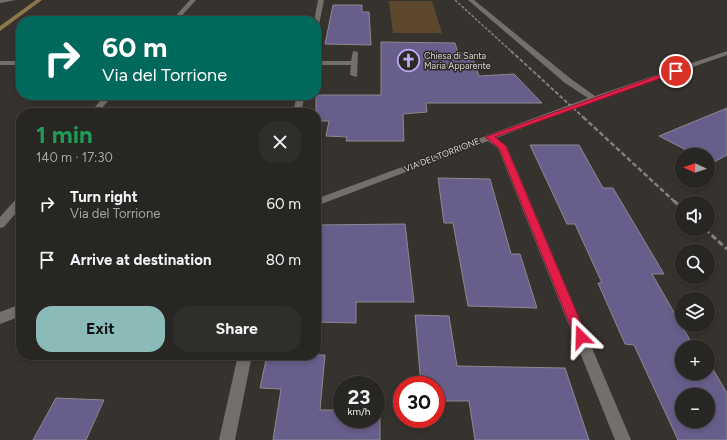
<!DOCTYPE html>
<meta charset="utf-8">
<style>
body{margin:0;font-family:Figtree,sans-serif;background:#302e2a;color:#f1f3f6;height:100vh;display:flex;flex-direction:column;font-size:15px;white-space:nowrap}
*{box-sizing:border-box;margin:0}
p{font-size:13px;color:#a5a5a5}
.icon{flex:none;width:22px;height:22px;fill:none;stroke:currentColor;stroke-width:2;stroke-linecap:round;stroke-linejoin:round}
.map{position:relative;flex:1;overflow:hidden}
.drawer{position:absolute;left:16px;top:108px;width:305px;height:252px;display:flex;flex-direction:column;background:#282622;border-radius:16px;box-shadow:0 2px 6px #0003,0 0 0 1px #444340}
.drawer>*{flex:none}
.top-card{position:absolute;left:16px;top:16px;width:305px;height:84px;border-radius:16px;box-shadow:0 2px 6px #0003,0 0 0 1px #444340;background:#00695c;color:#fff;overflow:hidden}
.needle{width:26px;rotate:273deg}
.tools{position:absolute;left:675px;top:148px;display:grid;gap:8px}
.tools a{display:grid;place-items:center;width:40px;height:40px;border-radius:50%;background:#282622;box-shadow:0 2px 6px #0003,0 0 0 1px #444340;font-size:20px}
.speed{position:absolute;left:333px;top:376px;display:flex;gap:8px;font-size:20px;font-weight:700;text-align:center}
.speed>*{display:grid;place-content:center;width:52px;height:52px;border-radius:50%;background:#282622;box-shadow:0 2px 6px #0003,0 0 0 1px #444340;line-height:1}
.speed small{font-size:10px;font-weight:400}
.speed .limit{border:6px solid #d22;background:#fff;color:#111}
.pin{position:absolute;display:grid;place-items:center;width:34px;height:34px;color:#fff;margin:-17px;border:2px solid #fff;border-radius:50%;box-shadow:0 1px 4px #0007}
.me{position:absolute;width:44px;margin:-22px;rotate:338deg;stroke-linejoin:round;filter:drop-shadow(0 0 3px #0008)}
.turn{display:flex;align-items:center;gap:14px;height:84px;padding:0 20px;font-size:18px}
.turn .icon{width:52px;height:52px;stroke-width:2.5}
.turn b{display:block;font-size:28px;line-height:34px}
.round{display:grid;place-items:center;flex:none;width:42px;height:42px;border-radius:16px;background:#302e2a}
.summary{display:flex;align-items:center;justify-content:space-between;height:68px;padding:0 20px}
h1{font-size:24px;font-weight:700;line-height:30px;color:#1e9e55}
.cta{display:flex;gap:8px;margin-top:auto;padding:8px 20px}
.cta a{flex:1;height:46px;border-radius:16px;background:#8bbbb9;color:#111;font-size:16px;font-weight:700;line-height:46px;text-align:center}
.cta a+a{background:#302e2a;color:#f1f3f6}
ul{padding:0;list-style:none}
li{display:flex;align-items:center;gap:12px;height:56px;padding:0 20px}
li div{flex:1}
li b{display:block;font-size:15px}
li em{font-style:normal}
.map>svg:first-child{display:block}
.green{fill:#5c482d}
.building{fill:#685e8b;stroke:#8b8a90;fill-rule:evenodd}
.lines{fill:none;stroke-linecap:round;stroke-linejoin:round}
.service{fill:#746f6a;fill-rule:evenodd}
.minor{fill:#746f6a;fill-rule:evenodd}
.secondary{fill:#8e764b;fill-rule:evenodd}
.rail-far3{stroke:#83807c;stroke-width:1.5;stroke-dasharray:3 1.5;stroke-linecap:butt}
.rail-far2{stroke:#83807c;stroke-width:2;stroke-dasharray:4 2;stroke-linecap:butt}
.rail-far1{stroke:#83807c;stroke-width:2.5;stroke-dasharray:5 2.5;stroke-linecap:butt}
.rail{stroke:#83807c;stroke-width:3;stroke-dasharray:6 3;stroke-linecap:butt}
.route{fill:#e11d48;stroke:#92132f}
.labels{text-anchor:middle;stroke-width:3;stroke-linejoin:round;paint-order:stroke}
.far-poi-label{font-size:9px;fill:#d8d6d3;stroke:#2c2823;text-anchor:start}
.far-street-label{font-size:9px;fill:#d8d6d3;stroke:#2c2823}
</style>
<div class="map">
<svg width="727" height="440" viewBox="0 0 727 440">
<rect width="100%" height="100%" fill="#36322d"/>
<path class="green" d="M389 1H432L442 33H393Z"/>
<g class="building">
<path d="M333 5H362V12H369L371 45 325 44Z"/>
<path d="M381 42 455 43 458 53H471L479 76 514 74 542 103H426L427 112 403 114 404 141H346L347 137 326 136 329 121H316V95H381Z"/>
<path d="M727 108V155L712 163 708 161V155H696L659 136Z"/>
<path d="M530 145H579L603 188H613L664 274H652L694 347H682V373H708V366H711L727 393V440H678L634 345 625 344 598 283H602L575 224H567ZM682 395H708V421H682Z"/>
<path d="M438 178 490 179 511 254H520L537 308 468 306 453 223H444Z"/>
<path d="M405 224 414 302H356V323L316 322V225Z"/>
<path d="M415 315 449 316 457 366 565 368 589 440H475L469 401H436V385H421Z"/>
<path d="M267 355H325L320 410H342V419H376V411H380V440H273L281 389 260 388Z"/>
<path d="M56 398 104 400 86 440H33Z"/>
</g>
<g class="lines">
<g class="service">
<path d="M0 0H16L0 3Z"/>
<path d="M353 51 358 52 357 77 350 75 351 65H316V61H351Z"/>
</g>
<g class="minor">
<path d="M190 0H196L177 21H171Z"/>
<path d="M318 0H324L319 25 316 27V21H314Z"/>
<path d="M468 0H474L571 79 595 96 727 51V55L556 115 496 138 507 147 631 440H615L498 148 488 141 316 206V199L588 98 565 83Z"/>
<rect x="0" y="61" width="21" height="4"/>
<path d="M105 95H113L98 113H90Z"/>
<path d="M297 95H305L301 113H293Z"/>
<path d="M21 197V207L4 227 0 228V217L17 198Z"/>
<path d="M21 304V316L0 324V312Z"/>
<path d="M238 355H252L235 440H219Z"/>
</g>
<path class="secondary" d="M36 0H42L0 31V26Z"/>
<path class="rail-far3" d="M455 0 512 52"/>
<path class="rail-far2" d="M511 51 584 118"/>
<path class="rail-far1" d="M583 117 675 202"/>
<g class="rail">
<path d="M674 201 682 208"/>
<path d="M705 229 727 249"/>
</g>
</g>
<path class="route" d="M676 69 679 71 678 72 495 137 506 146 587 337 585 341 581 342 577 341 575 337 499 148 485 137Z"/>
<defs>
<symbol id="church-ring" viewBox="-11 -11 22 22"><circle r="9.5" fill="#2c2823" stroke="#bbaaf6" stroke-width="1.5"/><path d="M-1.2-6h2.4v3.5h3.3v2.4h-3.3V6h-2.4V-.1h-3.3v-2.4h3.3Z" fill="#bbaaf6"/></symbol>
</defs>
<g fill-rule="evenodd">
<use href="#church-ring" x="396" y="48" width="25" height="25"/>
</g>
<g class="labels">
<g class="far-poi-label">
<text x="424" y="59">Chiesa di Santa<tspan x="424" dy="10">Maria Apparente</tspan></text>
</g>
<g class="far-street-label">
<text transform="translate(442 155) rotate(-21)" y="3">VIA DEL TORRIONE</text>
</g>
</g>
</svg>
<div class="tools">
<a><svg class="needle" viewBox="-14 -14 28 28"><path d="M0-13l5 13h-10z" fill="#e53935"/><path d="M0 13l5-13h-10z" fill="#a5a5a5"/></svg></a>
<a><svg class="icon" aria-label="sound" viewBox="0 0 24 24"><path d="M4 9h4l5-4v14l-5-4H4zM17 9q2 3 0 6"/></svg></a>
<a><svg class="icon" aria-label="search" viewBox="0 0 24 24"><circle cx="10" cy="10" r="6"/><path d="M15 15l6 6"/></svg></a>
<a><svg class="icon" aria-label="layers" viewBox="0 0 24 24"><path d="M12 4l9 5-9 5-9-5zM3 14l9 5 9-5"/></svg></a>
<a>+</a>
<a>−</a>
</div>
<div class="speed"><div>23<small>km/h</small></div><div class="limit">30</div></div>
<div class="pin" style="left:676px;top:71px;background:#d93025"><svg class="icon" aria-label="arrive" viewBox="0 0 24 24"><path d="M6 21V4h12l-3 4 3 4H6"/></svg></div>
<svg class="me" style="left:581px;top:337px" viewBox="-20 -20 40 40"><path d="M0-17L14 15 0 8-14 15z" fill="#e11d48" stroke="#fff" stroke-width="4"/></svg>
<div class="top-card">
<div class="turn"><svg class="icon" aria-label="right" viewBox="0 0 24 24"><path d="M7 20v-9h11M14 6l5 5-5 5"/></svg><div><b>60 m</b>Via del Torrione</div></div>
</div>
<section class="drawer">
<div class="summary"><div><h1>1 min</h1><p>140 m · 17:30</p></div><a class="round"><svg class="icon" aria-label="close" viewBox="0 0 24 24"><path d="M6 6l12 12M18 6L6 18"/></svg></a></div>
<ul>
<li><svg class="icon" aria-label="right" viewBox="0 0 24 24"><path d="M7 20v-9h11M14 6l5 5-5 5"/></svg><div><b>Turn right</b><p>Via del Torrione</p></div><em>60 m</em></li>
<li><svg class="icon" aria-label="arrive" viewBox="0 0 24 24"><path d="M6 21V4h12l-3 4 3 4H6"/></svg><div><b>Arrive at destination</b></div><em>80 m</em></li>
</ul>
<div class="cta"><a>Exit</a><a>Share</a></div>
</section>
</div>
